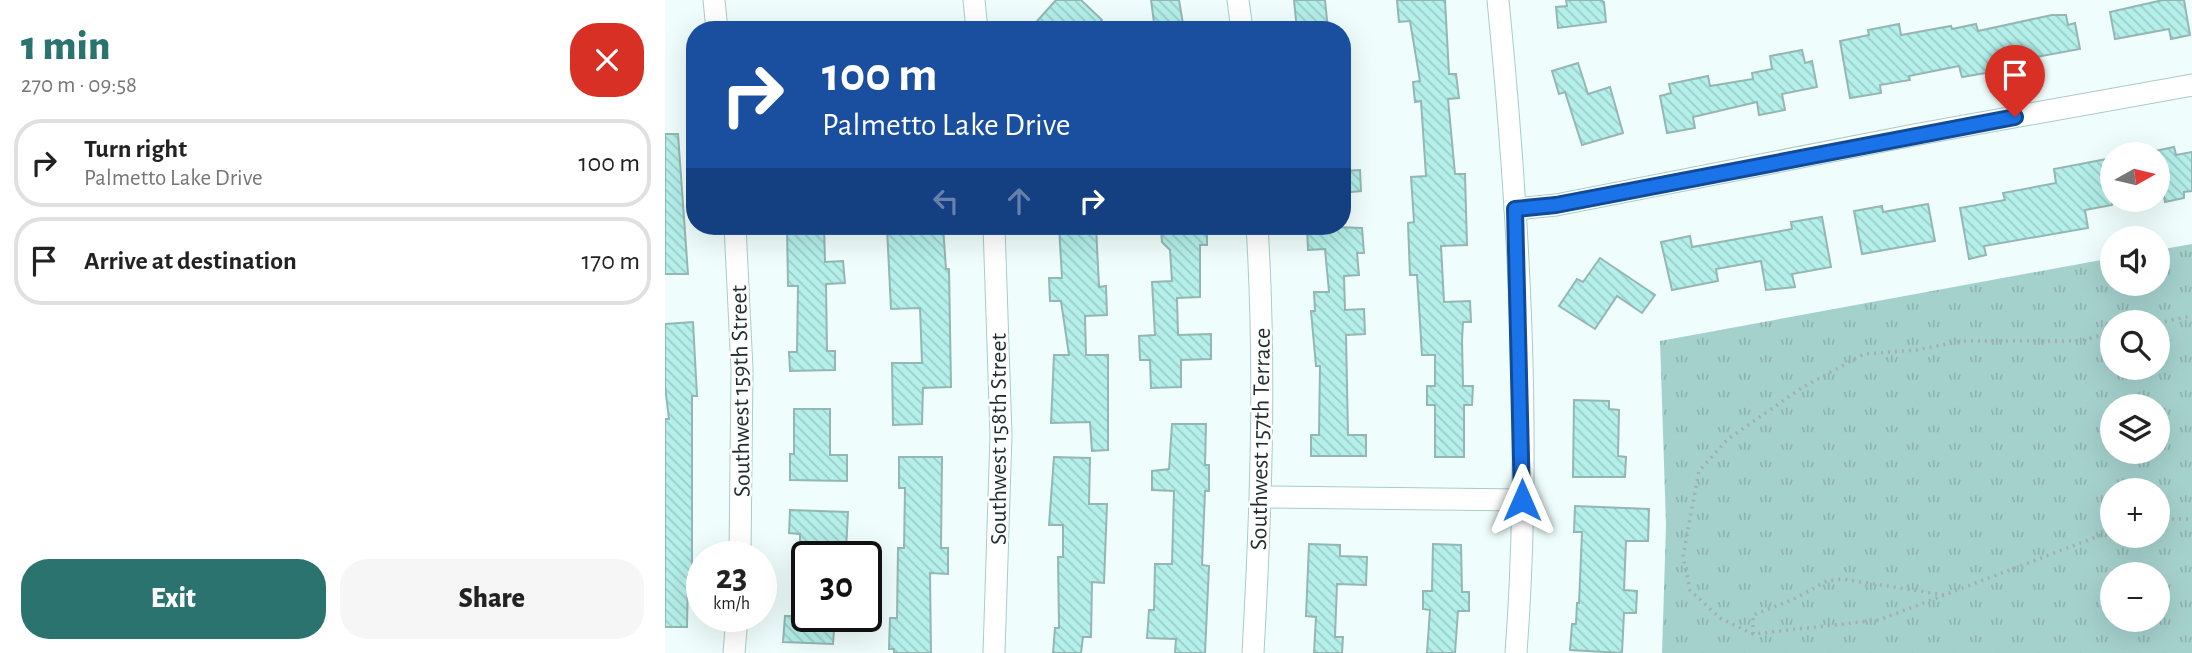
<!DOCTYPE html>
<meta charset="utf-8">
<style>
body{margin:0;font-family:"Alegreya Sans",sans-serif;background:#f6f6f6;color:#222;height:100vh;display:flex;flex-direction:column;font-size:26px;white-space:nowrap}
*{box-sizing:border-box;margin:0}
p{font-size:23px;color:#767676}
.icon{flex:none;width:38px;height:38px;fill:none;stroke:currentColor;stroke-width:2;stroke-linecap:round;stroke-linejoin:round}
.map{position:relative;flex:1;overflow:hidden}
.panel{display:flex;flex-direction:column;background:#fff;width:665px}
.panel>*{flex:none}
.guide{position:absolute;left:21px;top:21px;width:665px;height:214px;border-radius:28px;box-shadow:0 7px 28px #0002;background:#1a4fa0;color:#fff;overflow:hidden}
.needle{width:46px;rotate:82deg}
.fabs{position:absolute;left:1435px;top:142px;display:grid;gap:14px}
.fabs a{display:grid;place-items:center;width:70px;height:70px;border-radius:50%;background:#fff;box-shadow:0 7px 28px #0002;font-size:35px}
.speed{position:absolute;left:21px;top:541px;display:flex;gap:14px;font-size:35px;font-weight:700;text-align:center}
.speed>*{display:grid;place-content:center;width:91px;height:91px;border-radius:50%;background:#fff;box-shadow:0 7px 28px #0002;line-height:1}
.speed small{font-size:18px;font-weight:400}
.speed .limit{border:4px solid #111;border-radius:10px;background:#fff;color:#111}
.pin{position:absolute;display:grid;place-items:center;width:60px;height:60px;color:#fff;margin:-72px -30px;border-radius:50% 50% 50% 0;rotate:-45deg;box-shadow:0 0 7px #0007}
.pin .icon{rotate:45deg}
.me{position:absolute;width:77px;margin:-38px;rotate:0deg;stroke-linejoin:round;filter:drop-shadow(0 0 5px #0008)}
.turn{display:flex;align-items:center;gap:24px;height:147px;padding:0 21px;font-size:32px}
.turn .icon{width:91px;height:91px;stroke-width:2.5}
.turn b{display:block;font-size:49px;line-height:60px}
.lanes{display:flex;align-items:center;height:66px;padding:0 21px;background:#0003;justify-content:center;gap:35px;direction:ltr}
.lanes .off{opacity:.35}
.round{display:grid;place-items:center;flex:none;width:74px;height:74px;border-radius:28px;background:#f6f6f6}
.summary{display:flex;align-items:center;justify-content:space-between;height:119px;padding:0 21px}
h1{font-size:42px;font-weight:800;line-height:52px;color:#2b736e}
.action{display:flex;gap:14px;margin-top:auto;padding:14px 21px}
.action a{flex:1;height:80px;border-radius:28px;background:#2b736e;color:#fff;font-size:28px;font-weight:800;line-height:80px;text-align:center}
.action a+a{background:#f6f6f6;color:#222}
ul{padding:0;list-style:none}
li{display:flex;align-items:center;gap:21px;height:88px;margin:0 14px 10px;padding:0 7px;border:4px solid #e0e0e0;border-radius:28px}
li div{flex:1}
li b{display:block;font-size:26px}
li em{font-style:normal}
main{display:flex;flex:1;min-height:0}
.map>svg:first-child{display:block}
.grass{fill:url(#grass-tufts);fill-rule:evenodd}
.building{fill:url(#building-back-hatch);stroke:#94b7b3;stroke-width:2}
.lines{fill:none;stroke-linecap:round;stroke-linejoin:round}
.street-casing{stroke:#a8ccc8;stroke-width:23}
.path{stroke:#a1b0ae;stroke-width:3.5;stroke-dasharray:2 5;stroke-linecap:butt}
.street{stroke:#fff;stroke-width:21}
.route-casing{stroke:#114b97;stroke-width:18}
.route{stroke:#1a73e8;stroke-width:12}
.labels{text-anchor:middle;stroke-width:5;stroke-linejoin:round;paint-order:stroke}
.street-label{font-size:24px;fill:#1f2e2c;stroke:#fff}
</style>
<main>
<section class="panel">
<div class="summary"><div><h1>1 min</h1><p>270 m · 09:58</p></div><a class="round" style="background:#d93025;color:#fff"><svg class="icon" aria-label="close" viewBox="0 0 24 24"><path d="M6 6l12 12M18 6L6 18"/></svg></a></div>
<ul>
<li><svg class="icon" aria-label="right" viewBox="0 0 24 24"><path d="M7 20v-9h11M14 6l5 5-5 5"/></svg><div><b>Turn right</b><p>Palmetto Lake Drive</p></div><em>100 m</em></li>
<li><svg class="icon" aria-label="arrive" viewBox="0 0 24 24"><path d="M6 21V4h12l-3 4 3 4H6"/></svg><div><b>Arrive at destination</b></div><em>170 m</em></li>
</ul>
<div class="action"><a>Exit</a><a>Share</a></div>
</section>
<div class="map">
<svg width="1527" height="653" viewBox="0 0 1527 653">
<defs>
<pattern id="grass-tufts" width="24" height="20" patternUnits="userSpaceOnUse" patternTransform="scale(1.75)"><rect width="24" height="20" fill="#a5d1cd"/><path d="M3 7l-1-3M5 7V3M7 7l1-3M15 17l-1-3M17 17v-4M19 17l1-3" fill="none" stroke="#8eb4b0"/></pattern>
<pattern id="building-back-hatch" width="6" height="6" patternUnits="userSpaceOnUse" patternTransform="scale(1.75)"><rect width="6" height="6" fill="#b4efe9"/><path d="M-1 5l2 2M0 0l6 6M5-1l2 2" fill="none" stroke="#9acdc8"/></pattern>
</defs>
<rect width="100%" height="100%" fill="#effefc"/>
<path class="grass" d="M1527 244V653H997L1001 525 995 341 1447 258V284H1493V250ZM1493 322V368H1447V322ZM1447 406H1493V452H1447ZM1447 490H1493V536H1447ZM1493 574V620H1447V574Z"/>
<g class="building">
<path d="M391 0H416L437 20 428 30H364Z"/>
<path d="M486 0H514L519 30H490Z"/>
<path d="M629 0H660L663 30H632Z"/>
<path d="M732 0H780L784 74H791L794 98 783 99 790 174H800L802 245 776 246 779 302 805 301 806 322H798L797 340 798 386H808L807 405H799V457H770V405H762V386H770V355H757L752 275H745L743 223 749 222 746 177 761 176 756 101 750 102 748 82 755 81 745 21 734 22Z"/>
<path d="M901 0H936L939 2 941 22 893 28 891 7 902 6Z"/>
<path d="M1498 0H1519L1525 35 1506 39 1504 29 1450 39 1445 12Z"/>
<path d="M1387 15H1401L1403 25 1410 23 1415 49 1371 57 1373 64 1297 77 1294 66 1244 76 1245 80 1215 85 1216 93 1185 98 1175 41 1204 35 1203 30 1234 24 1236 35 1286 26 1287 29 1311 24 1313 31Z"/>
<path d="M1137 50 1140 63 1147 61 1152 87 1117 94 1120 110 1094 115 1092 102 1028 117 1030 128 1002 133 995 96 1006 93 1004 84 1043 76 1045 86 1088 79 1087 73 1107 69 1105 56Z"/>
<path d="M913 63 923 94 945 87 958 133 917 145 900 92 894 94 887 71Z"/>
<path d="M0 134H13L23 274H0Z"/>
<path d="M1509 147 1511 155 1527 152V191L1519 192V198L1500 202 1490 151Z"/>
<path d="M1447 158V205L1420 210 1423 228 1319 246 1321 255 1304 259 1295 208 1340 200 1338 193 1391 183 1389 169Z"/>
<path d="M695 170 696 191 677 193V171Z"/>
<path d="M1263 204 1270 241 1197 254 1189 211 1217 206 1218 212Z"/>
<path d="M1157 217 1166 267 1127 274 1130 287 1101 290 1096 261 1051 269 1053 281 1007 290 996 242 1025 236 1027 247 1127 229 1126 222Z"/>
<path d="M122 226H159L160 262 178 261 180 283 161 284 162 351H170V370L125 371 124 352H132L133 286H123Z"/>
<path d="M235 226H278L281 269H284L286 387 258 388 257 424 228 425 227 363H257L255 308 226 309 222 228Z"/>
<path d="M394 226H431L434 287 441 286 442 315 420 316 421 355H443V450L427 451 425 422 386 423 389 355H404L396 301H385L384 278H397Z"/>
<path d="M542 226V245H535V297L512 298 513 335 546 334V359L516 360V387L486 388 485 360H475L474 336 490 335 487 282 507 281 505 250 497 242 496 228Z"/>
<path d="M642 226 697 228 699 253H692L694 275 679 276 680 310 699 309 700 334 681 335 683 435H701V456H646V435H654L655 366H651L646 311H650L649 292H664L660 249 643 250Z"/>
<path d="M935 258 990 295 977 313 952 296 930 329 894 306 912 279 918 282Z"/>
<path d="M28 322 32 396H27V575H23L22 627H0V419H4L0 386V324Z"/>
<path d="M909 400 944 401V409L954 410 953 456 961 457 960 477H908Z"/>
<path d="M129 409H165V455H182V481L125 480V454H129Z"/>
<path d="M507 424H541L540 465H544V491H540L537 565 544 566 540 653H510L511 639 482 638 484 610H489L490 564H507L509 491 487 490V471L504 469Z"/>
<path d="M234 457H277L276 548H283V574L265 573 266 653H229V649H224L225 618H232L233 548H239L240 488H234Z"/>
<path d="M389 457 425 458 424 504H442L439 583 427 582 426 637H418L416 653H388L390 628H394L393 557H398V525H384Z"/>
<path d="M910 506 984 509 983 541H961L959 590 972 591 971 613H959L957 653 905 650 907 624H911L912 603H914L917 532H909Z"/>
<path d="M125 510 183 512 181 550H159V556H140V551H135V534L124 533Z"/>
<path d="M644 544 675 545V556L702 557 701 585 672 584 670 637H678L677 653H649L651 617 641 616Z"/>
<path d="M768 544 796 545 797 592H804V611H793L790 653H762L765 610 758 609V591H767Z"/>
<path d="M120 616H170L168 644 118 642Z"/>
</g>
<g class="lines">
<defs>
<g id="street">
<path d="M49 0 52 30"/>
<path d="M309 0 312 30"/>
<path d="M573 0 577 30"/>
<path d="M833 0C854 213 867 440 851 653"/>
<path d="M850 209 891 205 1249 135 1527 85"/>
<path d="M70 226 77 369 75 556"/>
<path d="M329 226 336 435 329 653"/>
<path d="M597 497 857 500"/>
<path d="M69 653 72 616"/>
<path d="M588 653C596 510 601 369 592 226"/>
</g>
</defs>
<use href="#street" class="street-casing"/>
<g class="path">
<path d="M1493 323 1527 316"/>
<path d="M1447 333 1414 341H1297L1252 350 1199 354 1138 387 1063 439 1034 471 1018 556 1025 590 1055 618 1088 634 1214 620 1447 531"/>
<path d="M1493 519H1527"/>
<path d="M1088 634V615L1129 599 1162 581 1177 579 1280 595"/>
</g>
<use href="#street" class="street"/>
</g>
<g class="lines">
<defs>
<path id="route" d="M857 500 850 209 891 205 1350 117"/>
</defs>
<use href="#route" class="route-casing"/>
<use href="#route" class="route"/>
</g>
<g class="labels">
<g class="street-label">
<text transform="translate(75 391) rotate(-91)" y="8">Southwest 159th Street</text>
<text transform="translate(333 439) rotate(-90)" y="8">Southwest 158th Street</text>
<text transform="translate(595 439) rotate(-89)" y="8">Southwest 157th Terrace</text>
</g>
</g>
</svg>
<div class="fabs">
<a><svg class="needle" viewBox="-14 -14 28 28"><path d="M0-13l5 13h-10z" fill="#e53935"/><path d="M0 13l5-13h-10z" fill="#767676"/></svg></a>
<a><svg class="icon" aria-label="sound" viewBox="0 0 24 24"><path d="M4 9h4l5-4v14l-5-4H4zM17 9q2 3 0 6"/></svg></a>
<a><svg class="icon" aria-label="search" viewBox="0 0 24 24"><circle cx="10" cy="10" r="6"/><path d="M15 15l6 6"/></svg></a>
<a><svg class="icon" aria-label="layers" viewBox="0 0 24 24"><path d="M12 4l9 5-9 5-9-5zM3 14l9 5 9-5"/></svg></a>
<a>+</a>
<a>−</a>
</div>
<div class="speed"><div>23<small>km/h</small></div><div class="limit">30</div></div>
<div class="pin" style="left:1350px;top:117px;background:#d93025"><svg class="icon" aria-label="arrive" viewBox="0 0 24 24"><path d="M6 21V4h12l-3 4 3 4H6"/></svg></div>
<svg class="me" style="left:857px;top:500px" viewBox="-20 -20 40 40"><path d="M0-17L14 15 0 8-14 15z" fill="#1a73e8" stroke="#fff" stroke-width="4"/></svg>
<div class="guide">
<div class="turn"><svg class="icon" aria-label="right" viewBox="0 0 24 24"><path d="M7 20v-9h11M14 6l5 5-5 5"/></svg><div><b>100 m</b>Palmetto Lake Drive</div></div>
<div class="lanes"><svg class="icon off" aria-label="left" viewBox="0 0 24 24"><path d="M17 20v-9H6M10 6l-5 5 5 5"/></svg><svg class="icon off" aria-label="ahead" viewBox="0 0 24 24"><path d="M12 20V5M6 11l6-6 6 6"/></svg><svg class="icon" aria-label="right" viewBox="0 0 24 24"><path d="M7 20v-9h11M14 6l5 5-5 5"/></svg></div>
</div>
</div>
</main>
